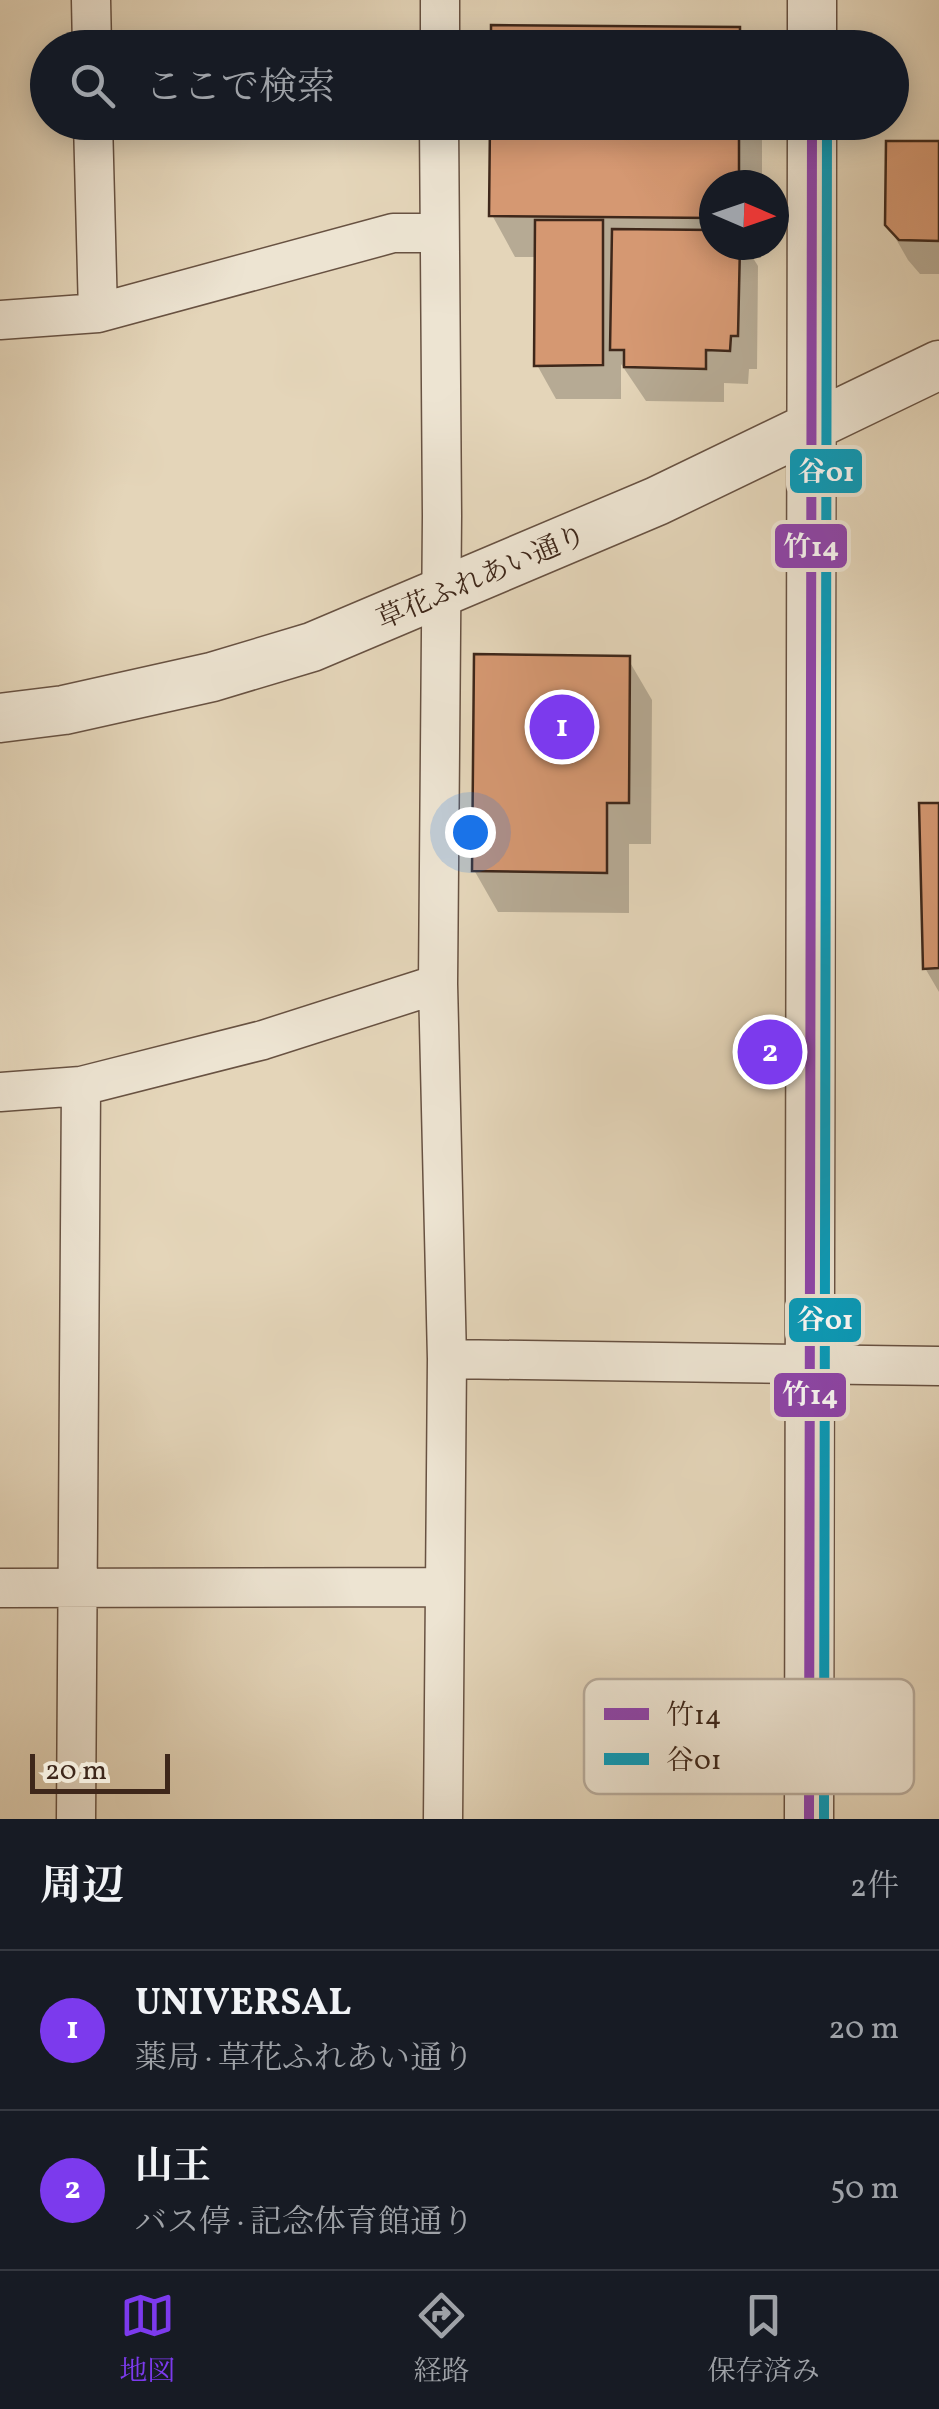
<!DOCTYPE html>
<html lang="ja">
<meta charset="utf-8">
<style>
:root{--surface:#171b24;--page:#242831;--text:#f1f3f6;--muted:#9ea1a6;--line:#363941;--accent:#7c3aed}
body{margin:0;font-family:Vollkorn,"Noto Serif JP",serif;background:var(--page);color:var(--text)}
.compass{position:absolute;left:699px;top:170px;width:90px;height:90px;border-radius:50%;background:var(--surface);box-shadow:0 5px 25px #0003;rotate:92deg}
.scale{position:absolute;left:30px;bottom:25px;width:140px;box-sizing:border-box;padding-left:10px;border:5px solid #3e271a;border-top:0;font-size:28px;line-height:35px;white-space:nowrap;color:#3e271a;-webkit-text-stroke:8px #ede4d2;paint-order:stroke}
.you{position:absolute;left:470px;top:832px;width:35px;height:35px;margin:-25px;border:8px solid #fff;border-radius:50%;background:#1a73e8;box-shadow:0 0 0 15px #1a73e833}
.badge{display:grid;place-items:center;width:65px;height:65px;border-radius:50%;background:var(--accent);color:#fff;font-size:32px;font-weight:700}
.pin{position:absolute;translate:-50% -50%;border:5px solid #fff;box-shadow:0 2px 10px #0006}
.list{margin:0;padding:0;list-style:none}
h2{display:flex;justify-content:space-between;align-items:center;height:130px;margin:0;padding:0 40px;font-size:42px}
h2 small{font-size:32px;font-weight:400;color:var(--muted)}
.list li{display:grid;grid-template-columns:65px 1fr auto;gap:30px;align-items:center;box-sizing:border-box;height:160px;padding:0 40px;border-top:2px solid var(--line)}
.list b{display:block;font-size:38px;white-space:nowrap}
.list p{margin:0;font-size:32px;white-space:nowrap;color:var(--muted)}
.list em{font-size:32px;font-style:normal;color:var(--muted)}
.icon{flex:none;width:55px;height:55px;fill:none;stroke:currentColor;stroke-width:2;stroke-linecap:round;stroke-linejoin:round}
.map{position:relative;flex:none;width:939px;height:1819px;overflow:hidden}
.search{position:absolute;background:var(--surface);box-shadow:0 5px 25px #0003;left:30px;right:30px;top:30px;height:110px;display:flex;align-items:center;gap:25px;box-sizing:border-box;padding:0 35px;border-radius:55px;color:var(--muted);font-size:38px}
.sheet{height:450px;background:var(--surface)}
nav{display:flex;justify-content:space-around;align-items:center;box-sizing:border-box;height:140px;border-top:2px solid var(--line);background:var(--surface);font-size:28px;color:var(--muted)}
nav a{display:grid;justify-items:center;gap:5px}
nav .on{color:var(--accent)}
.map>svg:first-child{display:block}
</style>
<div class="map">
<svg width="939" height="1819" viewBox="0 0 939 1819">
<rect width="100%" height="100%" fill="#e4d5b9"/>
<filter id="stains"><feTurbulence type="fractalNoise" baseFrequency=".002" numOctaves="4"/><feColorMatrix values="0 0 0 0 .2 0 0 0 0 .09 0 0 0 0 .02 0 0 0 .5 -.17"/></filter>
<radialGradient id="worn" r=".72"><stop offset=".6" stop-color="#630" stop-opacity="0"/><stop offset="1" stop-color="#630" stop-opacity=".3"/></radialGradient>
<path fill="#0003" d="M 738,30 L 749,48 L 493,48 Z
M 493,122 L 762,122 L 762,185 L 714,185 L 714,245 L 761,245 L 761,258 L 753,258 L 758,266 L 757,369 L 749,369 L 748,384 L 724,383 L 724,402 L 646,401 L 621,364 L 621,399 L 556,399 L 537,365 L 537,257 L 515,257 L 492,215 Z
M 939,143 L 939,274 L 920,274 L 908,260 L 888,225 Z
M 628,659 L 652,700 L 651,844 L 629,844 L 629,913 L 498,912 L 474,870 Z
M 939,806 L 939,992 L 925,968 Z"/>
<path fill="#d59872" stroke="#3e271a" stroke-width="2.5" d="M 491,25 L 740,27 L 740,48 L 491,48 Z
M 490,122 L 739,122 L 739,185 L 714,185 L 714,218 L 489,216 Z
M 886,141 L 939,141 L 939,241 L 899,240 L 885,225 Z
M 535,220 L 603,220 L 603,365 L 534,366 Z
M 612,229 L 714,230 L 714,245 L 740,245 L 738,336 L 731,336 L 730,351 L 706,350 L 706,369 L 624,367 L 624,350 L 610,350 Z
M 474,654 L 630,656 L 629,803 L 607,803 L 607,873 L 472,871 Z
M 919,803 L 939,803 L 939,968 L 923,969 Z"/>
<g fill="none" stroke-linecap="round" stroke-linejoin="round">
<g stroke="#685242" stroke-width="41">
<path id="minor" d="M 91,0 L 92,48
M 440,48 L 440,0
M 93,122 L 98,313
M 439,122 L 442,516 L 438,984 L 447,1359 L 443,1819
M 0,320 L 98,313 L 393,233 L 437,233
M 0,1092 L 81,1086 L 263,1040 L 438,984
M 447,1359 L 939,1366
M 0,1588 L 443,1587
M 76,1819 L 81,1086"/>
</g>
<g stroke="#685242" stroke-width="51">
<path id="tertiary" d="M 812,48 L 812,0
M 0,718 L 64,710 L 212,677 L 312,647 L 657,501 L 939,365
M 809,1819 L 812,122"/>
</g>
<use href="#minor" stroke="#ede4d2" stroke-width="38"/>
<use href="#tertiary" stroke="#ede4d2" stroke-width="48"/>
<g stroke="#ede4d2" stroke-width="18">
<path id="bus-1" d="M 809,1819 L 812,122"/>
</g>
<g stroke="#ede4d2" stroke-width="18">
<path id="bus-2" d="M 824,1819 L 827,122"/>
</g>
<use href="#bus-1" stroke="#8e44ad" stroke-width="10"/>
<use href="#bus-2" stroke="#069cbc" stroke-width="10"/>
</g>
<g text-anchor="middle" stroke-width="9" stroke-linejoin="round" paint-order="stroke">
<g font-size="28" fill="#3e271a" stroke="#ede4d2">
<text transform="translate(481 576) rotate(-23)" y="10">草花ふれあい通り</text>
</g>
</g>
<rect x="584" y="1679" width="330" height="115" rx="15" fill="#ede4d2" stroke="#b8ab9b" stroke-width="2.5"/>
<rect x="604" y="1708" width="45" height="12" fill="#8e44ad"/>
<rect x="604" y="1753" width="45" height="12" fill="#069cbc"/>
<g font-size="28" fill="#3e271a">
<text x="666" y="1724">竹14</text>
<text x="666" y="1769">谷01</text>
</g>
<g stroke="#ede4d2" stroke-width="4">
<rect x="788" y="447" width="76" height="48" rx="10" fill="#069cbc"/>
<rect x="773" y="522" width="76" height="48" rx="10" fill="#8e44ad"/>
<rect x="787" y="1296" width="76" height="48" rx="10" fill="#069cbc"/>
<rect x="772" y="1371" width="76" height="48" rx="10" fill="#8e44ad"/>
</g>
<g font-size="28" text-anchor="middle" font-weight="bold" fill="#fff">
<text x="826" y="481">谷01</text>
<text x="811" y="556">竹14</text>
<text x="825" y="1329">谷01</text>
<text x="810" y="1404">竹14</text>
</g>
<rect width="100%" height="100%" filter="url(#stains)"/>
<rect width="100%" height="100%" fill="url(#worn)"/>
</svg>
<svg class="compass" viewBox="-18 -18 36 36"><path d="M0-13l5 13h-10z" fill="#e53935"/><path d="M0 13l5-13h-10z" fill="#9ea1a6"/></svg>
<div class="scale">20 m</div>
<div class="you"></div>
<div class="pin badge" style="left:562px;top:727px">1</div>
<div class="pin badge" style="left:770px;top:1052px">2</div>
<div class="search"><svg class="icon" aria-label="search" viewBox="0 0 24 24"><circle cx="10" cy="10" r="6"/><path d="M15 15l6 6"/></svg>ここで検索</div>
</div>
<section class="sheet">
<h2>周辺<small>2件</small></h2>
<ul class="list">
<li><span class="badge">1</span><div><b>UNIVERSAL</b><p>薬局 · 草花ふれあい通り</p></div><em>20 m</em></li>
<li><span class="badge">2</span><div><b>山王</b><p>バス停 · 記念体育館通り</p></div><em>50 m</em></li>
</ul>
</section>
<nav>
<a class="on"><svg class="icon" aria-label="map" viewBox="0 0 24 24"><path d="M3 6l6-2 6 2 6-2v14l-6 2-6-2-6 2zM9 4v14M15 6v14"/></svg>地図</a>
<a><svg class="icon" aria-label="directions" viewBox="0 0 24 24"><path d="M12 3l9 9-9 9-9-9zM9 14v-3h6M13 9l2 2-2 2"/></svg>経路</a>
<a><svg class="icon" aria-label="saved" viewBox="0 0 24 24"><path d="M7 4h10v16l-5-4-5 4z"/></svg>保存済み</a>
</nav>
